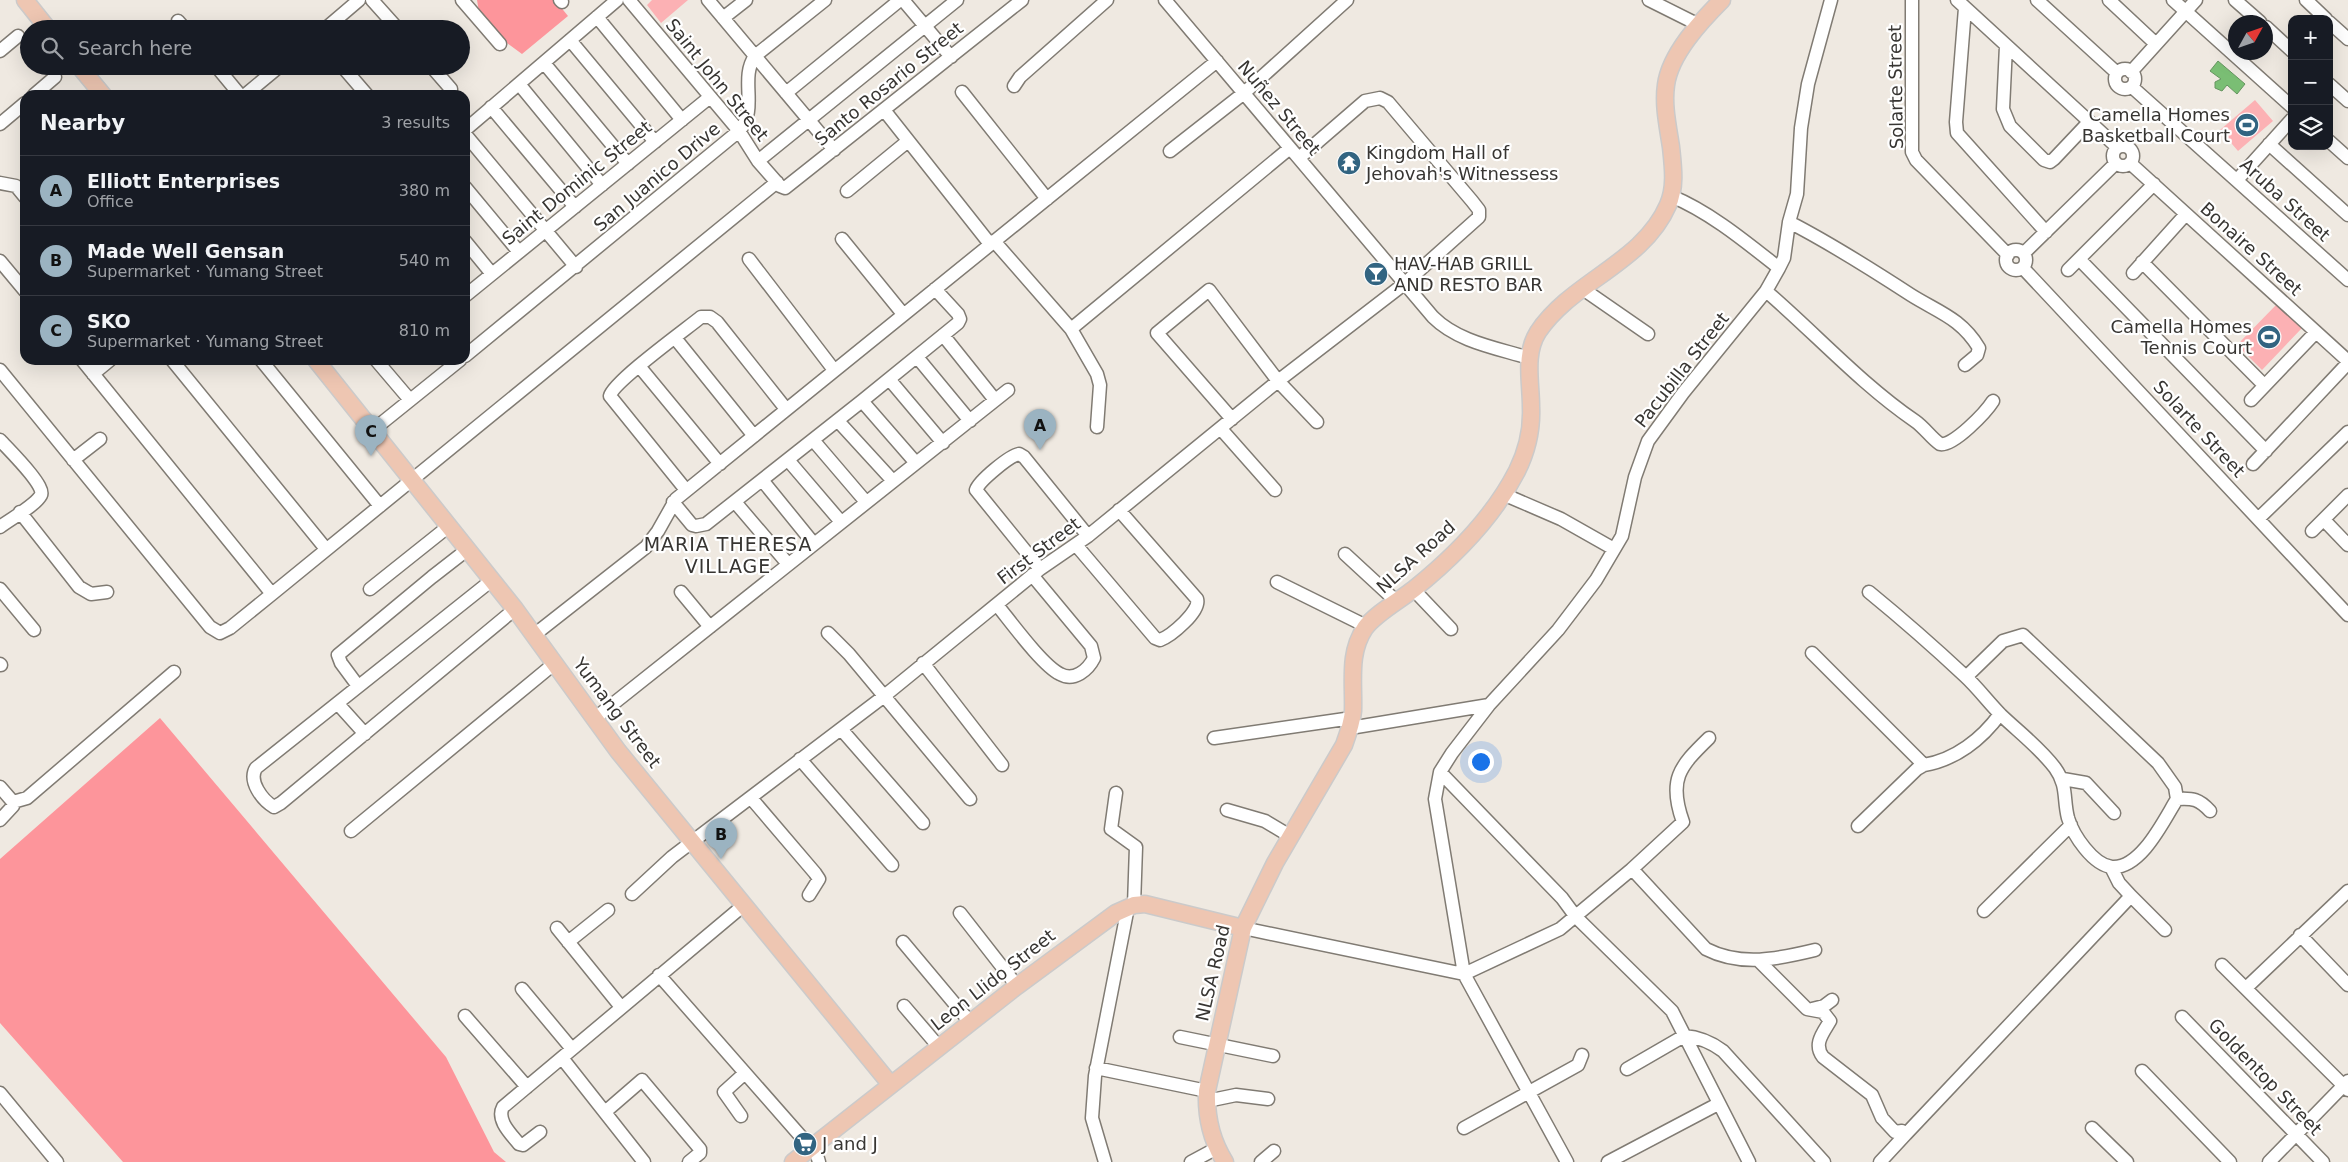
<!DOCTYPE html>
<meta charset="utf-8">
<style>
:root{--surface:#171b24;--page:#242831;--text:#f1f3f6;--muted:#9ea1a6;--line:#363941;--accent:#9bb3c1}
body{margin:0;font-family:"DejaVu Sans",sans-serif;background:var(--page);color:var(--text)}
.controls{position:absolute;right:15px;top:15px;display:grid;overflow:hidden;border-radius:10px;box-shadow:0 5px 20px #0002}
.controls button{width:45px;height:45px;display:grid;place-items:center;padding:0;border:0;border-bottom:1px solid var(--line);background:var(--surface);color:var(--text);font:25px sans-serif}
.compass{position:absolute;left:2228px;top:15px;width:45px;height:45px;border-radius:50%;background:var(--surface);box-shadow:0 5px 20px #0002;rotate:50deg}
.you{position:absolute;left:1480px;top:761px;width:18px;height:18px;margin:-12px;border:4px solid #fff;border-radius:50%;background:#1a73e8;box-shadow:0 0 0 8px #1a73e833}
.badge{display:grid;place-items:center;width:32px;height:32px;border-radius:50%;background:var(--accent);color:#111;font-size:16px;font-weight:700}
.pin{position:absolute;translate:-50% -41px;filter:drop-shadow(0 1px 2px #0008)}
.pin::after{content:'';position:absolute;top:26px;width:18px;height:15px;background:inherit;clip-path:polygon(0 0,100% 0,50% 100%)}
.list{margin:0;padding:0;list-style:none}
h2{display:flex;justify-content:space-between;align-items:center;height:65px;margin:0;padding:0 20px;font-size:21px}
h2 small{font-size:16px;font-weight:400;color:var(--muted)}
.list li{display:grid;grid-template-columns:32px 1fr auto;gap:15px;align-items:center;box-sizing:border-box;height:70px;padding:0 20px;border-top:1px solid var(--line)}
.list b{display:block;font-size:19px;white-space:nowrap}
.list p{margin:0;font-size:16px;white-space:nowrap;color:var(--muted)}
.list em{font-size:16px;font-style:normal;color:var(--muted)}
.icon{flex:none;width:28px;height:28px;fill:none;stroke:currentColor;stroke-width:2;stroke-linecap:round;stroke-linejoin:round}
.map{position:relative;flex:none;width:2348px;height:1162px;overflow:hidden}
.search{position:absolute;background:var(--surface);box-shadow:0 5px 20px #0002;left:20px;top:20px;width:450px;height:55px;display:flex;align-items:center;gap:12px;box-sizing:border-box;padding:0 18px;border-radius:28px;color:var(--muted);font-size:19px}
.panel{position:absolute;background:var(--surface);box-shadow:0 5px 20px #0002;left:20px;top:90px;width:450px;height:275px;border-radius:15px}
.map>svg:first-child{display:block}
</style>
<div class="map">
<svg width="2348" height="1162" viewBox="0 0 2348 1162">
<rect width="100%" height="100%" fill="#efe9e1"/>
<path fill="#fcb1b4" d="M 652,0 L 688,0 L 661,23 L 647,5 Z
M 2255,100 L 2273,121 L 2238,151 L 2220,130 Z
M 2277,304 L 2302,328 L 2262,370 L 2237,345 Z"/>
<path fill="#fd959b" d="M 477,0 L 555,0 L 568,16 L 522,54 L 481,24 Z
M 160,718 L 446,1057 L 494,1152 L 506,1162 L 123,1162 L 0,1023 L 0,859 Z"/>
<path fill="#7abe74" stroke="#669560" d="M 2218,61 L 2245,84 L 2237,94 L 2227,85 L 2222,91 L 2215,88 L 2215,82 L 2221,79 L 2210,71 Z"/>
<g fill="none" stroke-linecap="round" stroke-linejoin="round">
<g stroke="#807b73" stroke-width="15">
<path id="minor" d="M 372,0 L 398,29
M 462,0 L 500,44
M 560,0 L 562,2
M 629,0 L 739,131 L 758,161 L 780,186 L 785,188 L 1022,0
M 708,0 L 834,150
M 903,0 L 951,57
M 1165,0 L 1433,317 C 1458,342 1497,348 1529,358
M 1649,0 L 1699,25
M 1912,0 L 1912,152 L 1916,160 L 2008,255
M 1957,0 L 2117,147
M 2037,0 L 2117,73
M 2109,0 L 2156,44
M 2173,0 L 2292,107
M 2235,0 L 2260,22
M 2306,0 L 2326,19
M 1965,8 L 1956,122 L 1957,133 L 2046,232
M 597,17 L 682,120
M 723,18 L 746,0
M 178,21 L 185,29
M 2329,22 L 2348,39
M 2266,27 L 2292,51
M 325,29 L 359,0
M 570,40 L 655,142
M 2006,46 L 2003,109 L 2010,126 L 2044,160 L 2050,162 L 2054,159 L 2089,122
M 0,51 L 18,36
M 544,63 L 628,164
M 216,66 L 240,95
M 342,66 L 367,95
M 431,66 L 451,89
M2115 79a10 10 0 1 1 20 0a10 10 0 1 1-20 0Z
M 2131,72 L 2196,0
M 519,84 L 602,185
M 2329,84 L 2348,101
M 1014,86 L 1020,77 L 1107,0
M 2132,87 L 2348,280
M 962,92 L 1047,199
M 786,93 L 900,0
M 34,95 L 55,77
M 245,95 L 280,66
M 491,107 L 575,207
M 884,110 L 990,244
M 0,124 L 25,103
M 465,130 L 617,0
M 465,134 L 576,267
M 2329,141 L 2348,158
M 2269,144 L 2348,215
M2113 156a10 10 0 1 1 20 0a10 10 0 1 1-20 0Z
M 1170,151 L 1244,93 L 1347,0
M 758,161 L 957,0
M 2130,163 L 2348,361
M 2237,180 L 2292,119
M 0,183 L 16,186 L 25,197
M 465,187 L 519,252
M 847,191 L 908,141
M 1671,196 C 1710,212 1746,242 1779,268
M 1789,222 C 1832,244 1871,269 1911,295 C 1938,312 1961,318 1979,348 L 1977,355 L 1965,365
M 842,239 L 903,314
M 465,241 L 492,274
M 994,241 L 1071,329 L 1097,374 L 1100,385 L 1097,427
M2006 260a10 10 0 1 1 20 0a10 10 0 1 1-20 0Z
M 2024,253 L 2116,163
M 749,259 L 834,370
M 2079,259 L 2266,451
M 0,261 L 25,291
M 2142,262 L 2264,385
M 2023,268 L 2348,615
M 2068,270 L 2154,184
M 2133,273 L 2186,214
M 1583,289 L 1648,334
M 1766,291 C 1816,334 1861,384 1915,421 C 1925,428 1931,438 1940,444 C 1953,447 1986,412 1993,401
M 465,296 L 710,97
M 1071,329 L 1290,148
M 943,335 L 995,400
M 675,338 L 754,436
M 465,356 L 739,131 C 759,109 739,79 755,56 L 825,0
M 917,357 L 970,421
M 82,360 L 272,594
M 172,360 L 326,549
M 261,360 L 380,506
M 376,360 L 410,400
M 639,366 L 720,464
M 0,370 L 210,627 L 220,633 L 230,628 L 272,594 L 777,182
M 93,374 L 110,360
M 889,379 L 943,443
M 2251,400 L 2316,332
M 862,401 L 916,463
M 1232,419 L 1157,333 L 1209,290 L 1278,381 L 1317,422
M 838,421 L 893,481
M 1221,429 L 1275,490
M 373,430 L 460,360
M 0,440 C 8,449 46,486 41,495 C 35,506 10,519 0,527
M 813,440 L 866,502
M 73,460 L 100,439
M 788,460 L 841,522
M 2253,464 L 2348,363
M 762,480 L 814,544
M 686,490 L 610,396 C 613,382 685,330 701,317 L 710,317 L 717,322 L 786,409
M 1503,494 L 1561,519 L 1614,549
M 673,502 L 692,525 L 696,526 L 706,524 L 862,401 L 958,323 L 960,319 L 958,314 L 935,289
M 735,502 L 788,564
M 20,512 L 79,587 L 91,594 L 107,592
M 2259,518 L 2348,432
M 2324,520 L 2348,545
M 2312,531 L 2348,495
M 1076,545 L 1155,638 L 1160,640 C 1171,636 1201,611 1197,599 L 1119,510
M 1345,554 L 1397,602
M 1040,569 L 976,490 C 979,481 1009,456 1019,454 L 1024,457 L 1088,536
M 492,580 L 256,768 C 248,781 262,800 274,807 L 281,803 L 515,609
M 1277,582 L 1366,626
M 0,589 L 34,630
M 370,589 L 449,526
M 1413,589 L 1451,629
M 681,592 L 710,627
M 1869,592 C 1902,619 1934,647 1965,676 C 1978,688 1989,703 2001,715 C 2020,733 2040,748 2055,768 C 2068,786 2063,799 2068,818 C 2073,835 2093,865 2112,867 C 2141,869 2164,820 2177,799 L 2175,787 L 2158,763 L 2023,635 L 2003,641 L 1966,677
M 997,605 C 1011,622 1042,665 1060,674 C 1074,682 1088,670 1094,658 L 1091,646 L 1032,575
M 828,633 L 849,654 L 970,799
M 534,635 L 646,547 L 658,531 L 676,499 L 1217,61
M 1812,653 L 1924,765 C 1955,760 1982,739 2000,714
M 923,663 L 1002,765
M 0,664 L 1,665
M 358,686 L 341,663 L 338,655 L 432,577 L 468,549
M 338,704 L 365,734
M 594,719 L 1008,390
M 1350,728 L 1489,705
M 841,729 L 923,823
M 1214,738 L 1352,718
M 1709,738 C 1679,767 1668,780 1683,822 L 1632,869 L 1560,929 L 1464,974 L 1435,799 L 1440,772 L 1452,753 L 1489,705 L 1558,630 L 1596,580 L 1622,536 L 1635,477 L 1648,441 L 1683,393 L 1766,291 L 1779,268 L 1784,258 L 1789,222 L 1797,194 L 1801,128 L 1808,84 L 1831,0
M 800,759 L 892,865
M 1440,772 L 1562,898 L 1576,917 L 1672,1011 L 1749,1162
M 2063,779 L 2086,783 L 2114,813
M 0,787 L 13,802 L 13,806 L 0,820
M 1116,793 L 1111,829 L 1136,847 L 1134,905
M 751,798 L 815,873 L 819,879 L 809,895
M 2177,799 C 2193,798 2199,799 2210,811
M 13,802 L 27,798 L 174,672
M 1227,810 L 1265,821 L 1290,836
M 1858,826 L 1917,769 L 1924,765
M 351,831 L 555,663
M 2111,867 L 2119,883 L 2131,896
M 1632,869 L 1706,949 C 1741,967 1778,959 1815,950
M 632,894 L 672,857 L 883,697 L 1040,569 L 1088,536 L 1278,381 L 1404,284 L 1479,217 L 1479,210 L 1472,201 L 1388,102 L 1380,98 L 1365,101 L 1299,158
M 1984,911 L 2071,825
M 960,913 L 1017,986
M 557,928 L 621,1007
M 1243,928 L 1464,974 L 1567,1162
M 2300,935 L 2348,985
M 568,942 L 608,910
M 903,942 L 970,1022
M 1759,961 L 1807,1009 L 1823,1012 L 1830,1021 C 1823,1033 1813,1044 1823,1057 L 1872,1095 L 1882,1118 L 1895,1132 L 1902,1131 L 1906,1134 L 1880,1162
M 2222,965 L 2348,1090
M 659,975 L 811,1148
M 2246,988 L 2348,891
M 522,989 L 572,1049
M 904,1006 L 939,1047
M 1812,1009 L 1824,1006 L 1832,1000
M 465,1016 L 527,1087
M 2182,1017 L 2323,1162
M 1180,1037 L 1273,1056
M 562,1058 L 644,1162
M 1096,1068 L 1207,1091
M 1627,1069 L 1684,1036 C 1699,1037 1711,1042 1723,1051 L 1824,1162
M 2142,1071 L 2230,1162
M 0,1093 L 57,1162
M 1207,1101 L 1236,1095 L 1268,1099
M 605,1112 L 642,1080 L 700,1149 L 700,1153 L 689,1162
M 741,1116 L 724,1092 L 745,1073
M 1464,1128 L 1578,1065 L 1582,1055
M 2092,1128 L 2127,1162
M 540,1132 L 523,1145 L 519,1144 C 511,1134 496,1120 503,1107 L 744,905
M 1906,1134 L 2131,896 L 2165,930
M 814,1145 L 819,1162
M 1105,1162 L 1092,1118 L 1095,1076 L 1128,907
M 1191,1162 L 1217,1148
M 1261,1162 L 1274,1151
M 1608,1162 L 1718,1104
M 2269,1162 L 2348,1081"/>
</g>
<g stroke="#cbcaca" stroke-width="19">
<path id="major" d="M 25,0 L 48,29
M 79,66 L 103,95
M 316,360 L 515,609 L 618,751 L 891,1085
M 793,1162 L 1017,986 L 1116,913 L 1134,905 L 1145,904 L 1243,928
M 1225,1162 C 1211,1140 1206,1117 1207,1091 L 1243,928 L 1275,863 L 1344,745 C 1348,734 1352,723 1353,711 C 1354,682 1348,653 1365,628 C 1375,614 1400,600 1414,589 C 1455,556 1493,518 1517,471 C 1527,451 1532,429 1531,407 C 1531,382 1524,354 1538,332 C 1572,281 1643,263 1668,205 C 1676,187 1673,166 1671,147 C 1668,127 1663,105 1666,85 C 1670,54 1701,21 1722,0"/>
</g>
<use href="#minor" stroke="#fff" stroke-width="12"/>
<use href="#major" stroke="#eec6b2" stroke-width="16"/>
</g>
<defs>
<g id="stadium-disc" transform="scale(1.25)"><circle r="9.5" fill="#326481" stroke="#fff"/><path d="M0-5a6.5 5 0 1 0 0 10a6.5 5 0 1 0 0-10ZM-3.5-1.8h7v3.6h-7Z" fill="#fff"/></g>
<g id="temple-disc" transform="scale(1.25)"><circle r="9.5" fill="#326481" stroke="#fff"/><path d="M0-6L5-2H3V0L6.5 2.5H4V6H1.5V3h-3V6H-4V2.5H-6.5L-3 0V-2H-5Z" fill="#fff"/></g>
<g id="bar-disc" transform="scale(1.25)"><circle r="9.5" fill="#326481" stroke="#fff"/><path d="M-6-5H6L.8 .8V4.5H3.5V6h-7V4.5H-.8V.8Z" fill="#fff"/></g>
<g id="supermarket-disc" transform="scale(1.25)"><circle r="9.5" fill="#326481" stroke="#fff"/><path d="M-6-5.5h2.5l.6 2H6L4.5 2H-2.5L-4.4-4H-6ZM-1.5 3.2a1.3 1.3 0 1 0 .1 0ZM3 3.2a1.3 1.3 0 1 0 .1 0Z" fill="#fff"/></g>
</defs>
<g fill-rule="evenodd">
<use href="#stadium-disc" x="2247" y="125"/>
<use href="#temple-disc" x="1349" y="163"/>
<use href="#bar-disc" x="1376" y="274"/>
<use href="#stadium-disc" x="2269" y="337"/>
<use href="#supermarket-disc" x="805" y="1144"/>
</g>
<g text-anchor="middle" stroke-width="4.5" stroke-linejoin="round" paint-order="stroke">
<g font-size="18" fill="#373532" stroke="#fff">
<text transform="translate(717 80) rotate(51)" y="6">Saint John Street</text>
<text transform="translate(889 84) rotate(-39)" y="6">Santo Rosario Street</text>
<text transform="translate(1896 87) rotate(-91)" y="6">Solarte Street</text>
<text transform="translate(1279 108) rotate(50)" y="6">Nuñez Street</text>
<text transform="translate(657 177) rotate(-40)" y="6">San Juanico Drive</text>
<text transform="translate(577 183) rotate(-39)" y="6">Saint Dominic Street</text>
<text transform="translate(2285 200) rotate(42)" y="6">Aruba Street</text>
<text transform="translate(2251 249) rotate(42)" y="6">Bonaire Street</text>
<text transform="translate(1682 370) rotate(-52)" y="6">Pacubilla Street</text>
<text transform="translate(2199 429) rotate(47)" y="6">Solarte Street</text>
<text transform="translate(1039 551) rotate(-37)" y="6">First Street</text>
<text transform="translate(1416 557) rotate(-42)" y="6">NLSA Road</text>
<text transform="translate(617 713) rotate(53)" y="6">Yumang Street</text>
<text transform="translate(1213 973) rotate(-77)" y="6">NLSA Road</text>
<text transform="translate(993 980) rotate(-38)" y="6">Leon Llido Street</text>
<text transform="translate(2265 1077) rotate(46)" y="6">Goldentop Street</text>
</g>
<g font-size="18" fill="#373532" stroke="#fff" text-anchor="start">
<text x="2230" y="121" text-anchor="end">Camella Homes<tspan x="2230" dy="21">Basketball Court</tspan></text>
<text x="1366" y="159">Kingdom Hall of<tspan x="1366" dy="21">Jehovah's Witnessess</tspan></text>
<text x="1394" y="270">HAV-HAB GRILL<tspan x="1394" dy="21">AND RESTO BAR</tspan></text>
<text x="2252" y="333" text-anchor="end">Camella Homes<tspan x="2252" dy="21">Tennis Court</tspan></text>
<text x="822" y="1150">J and J</text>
</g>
<g font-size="19" letter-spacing="1" fill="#373532" stroke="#fff">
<text x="728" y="551">MARIA THERESA<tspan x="728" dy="22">VILLAGE</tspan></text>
</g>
</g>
</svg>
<div class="controls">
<button>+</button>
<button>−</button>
<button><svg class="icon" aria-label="layers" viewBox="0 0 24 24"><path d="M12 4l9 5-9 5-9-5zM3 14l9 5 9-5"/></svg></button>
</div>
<svg class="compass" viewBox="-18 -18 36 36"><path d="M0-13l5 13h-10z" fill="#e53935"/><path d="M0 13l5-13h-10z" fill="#9ea1a6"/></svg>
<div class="you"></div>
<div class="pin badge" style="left:1040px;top:450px">A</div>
<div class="pin badge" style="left:721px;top:859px">B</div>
<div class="pin badge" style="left:371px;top:456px">C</div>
<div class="search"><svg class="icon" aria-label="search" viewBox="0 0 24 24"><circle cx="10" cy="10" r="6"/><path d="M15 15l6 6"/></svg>Search here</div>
<section class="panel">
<h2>Nearby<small>3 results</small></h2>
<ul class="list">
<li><span class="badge">A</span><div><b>Elliott Enterprises</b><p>Office</p></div><em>380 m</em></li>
<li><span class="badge">B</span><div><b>Made Well Gensan</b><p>Supermarket · Yumang Street</p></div><em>540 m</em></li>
<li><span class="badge">C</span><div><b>SKO</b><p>Supermarket · Yumang Street</p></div><em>810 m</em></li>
</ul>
</section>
</div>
